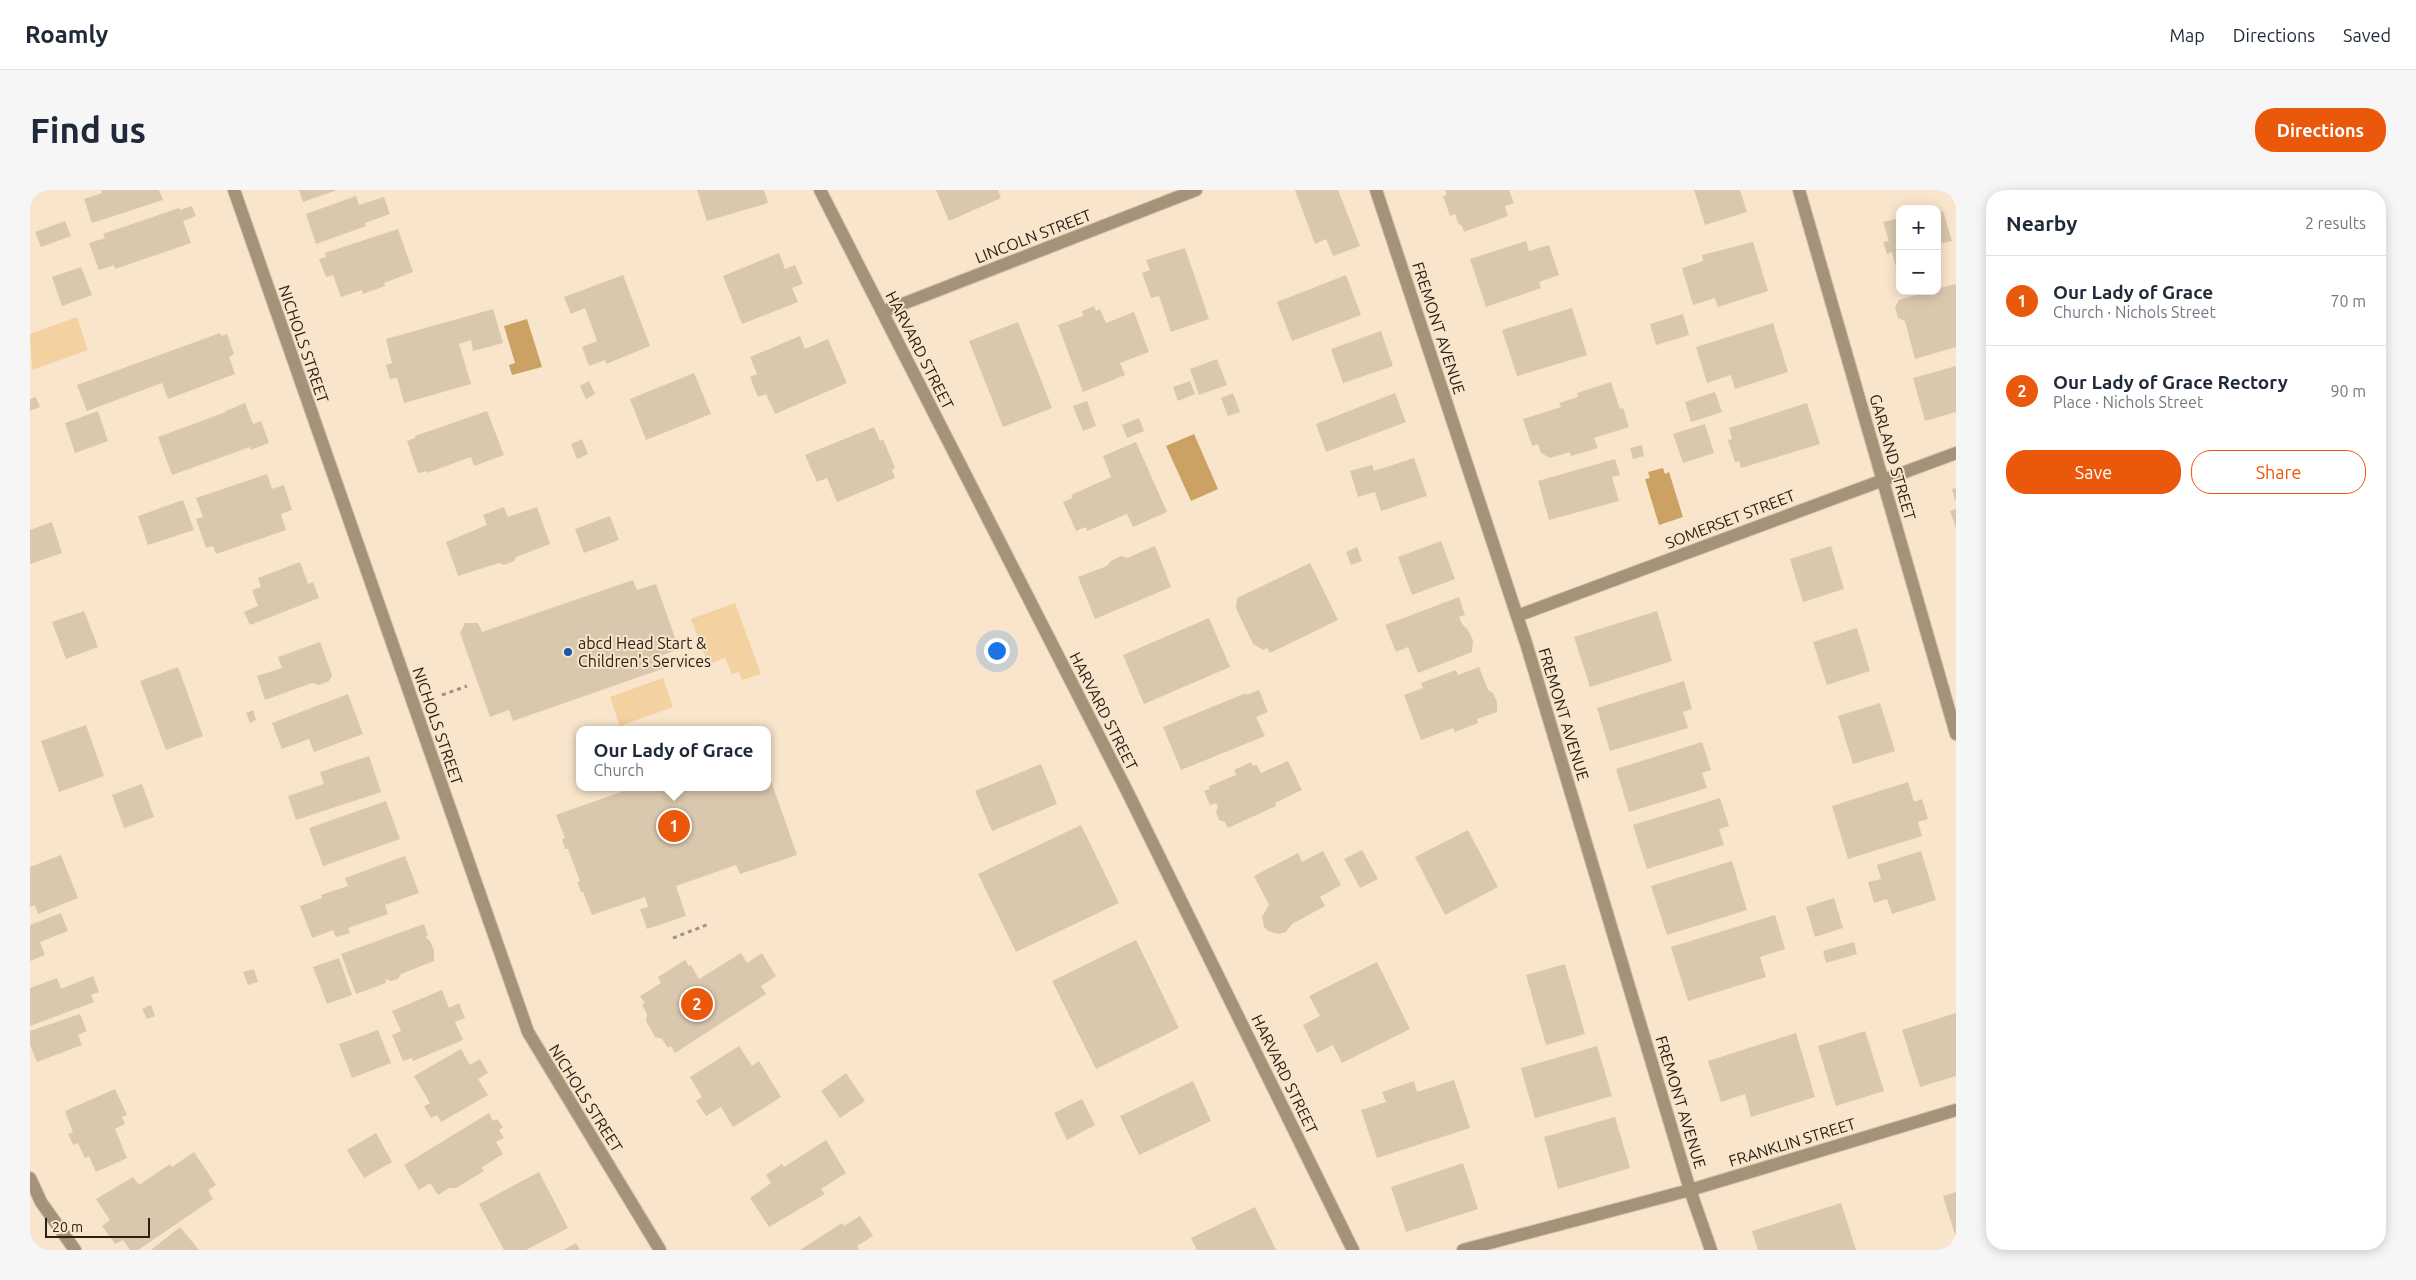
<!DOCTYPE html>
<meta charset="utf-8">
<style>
:root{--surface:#fff;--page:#f6f6f7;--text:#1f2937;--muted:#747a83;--line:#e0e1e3;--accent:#ea580c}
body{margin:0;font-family:Ubuntu,sans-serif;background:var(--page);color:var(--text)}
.controls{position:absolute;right:15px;top:15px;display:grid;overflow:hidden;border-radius:10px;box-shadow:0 2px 12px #0003}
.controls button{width:45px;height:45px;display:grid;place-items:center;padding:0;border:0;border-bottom:1px solid var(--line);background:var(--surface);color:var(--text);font:25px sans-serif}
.scale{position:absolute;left:15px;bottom:12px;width:105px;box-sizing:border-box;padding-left:5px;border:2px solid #292219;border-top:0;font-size:14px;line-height:18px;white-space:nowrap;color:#292219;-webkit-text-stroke:4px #f8e5cb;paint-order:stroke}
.you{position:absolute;left:966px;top:460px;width:18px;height:18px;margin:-12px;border:4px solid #fff;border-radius:50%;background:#1a73e8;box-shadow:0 0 0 8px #1a73e833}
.badge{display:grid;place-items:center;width:32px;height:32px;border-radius:50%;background:var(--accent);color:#fff;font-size:16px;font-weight:700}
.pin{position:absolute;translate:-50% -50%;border:2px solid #fff;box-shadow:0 1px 5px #0006}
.popup{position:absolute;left:546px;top:536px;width:195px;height:65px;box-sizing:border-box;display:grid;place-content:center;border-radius:10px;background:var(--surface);filter:drop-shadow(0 1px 4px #0005);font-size:16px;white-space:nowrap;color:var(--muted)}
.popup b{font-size:19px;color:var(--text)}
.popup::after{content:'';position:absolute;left:50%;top:100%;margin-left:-10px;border:10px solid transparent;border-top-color:var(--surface)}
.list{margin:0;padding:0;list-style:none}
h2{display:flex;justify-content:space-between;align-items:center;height:65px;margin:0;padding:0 20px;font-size:21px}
h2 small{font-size:16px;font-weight:400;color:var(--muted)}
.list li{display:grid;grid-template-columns:32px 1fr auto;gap:15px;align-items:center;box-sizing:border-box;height:90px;padding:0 20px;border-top:1px solid var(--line)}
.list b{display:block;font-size:19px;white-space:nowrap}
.list p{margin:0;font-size:16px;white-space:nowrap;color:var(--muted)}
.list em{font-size:16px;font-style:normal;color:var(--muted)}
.actions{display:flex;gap:10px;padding:15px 20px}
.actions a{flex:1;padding:11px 0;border:1px solid var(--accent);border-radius:20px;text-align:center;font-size:18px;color:var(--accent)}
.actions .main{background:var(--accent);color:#fff}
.map{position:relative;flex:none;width:1926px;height:1060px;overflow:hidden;border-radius:20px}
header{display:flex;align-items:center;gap:30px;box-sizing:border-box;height:70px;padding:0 25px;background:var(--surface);border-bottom:1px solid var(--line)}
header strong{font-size:24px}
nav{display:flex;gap:28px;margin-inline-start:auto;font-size:18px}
.intro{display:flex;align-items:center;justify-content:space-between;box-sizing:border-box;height:120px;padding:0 30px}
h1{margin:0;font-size:35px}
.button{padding:12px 22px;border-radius:20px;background:var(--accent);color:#fff;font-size:18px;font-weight:700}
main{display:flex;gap:30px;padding:0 30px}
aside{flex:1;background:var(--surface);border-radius:20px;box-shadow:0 2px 12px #0003}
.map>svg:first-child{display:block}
</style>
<header>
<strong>Roamly</strong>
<nav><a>Map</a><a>Directions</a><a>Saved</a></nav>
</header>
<div class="intro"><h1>Find us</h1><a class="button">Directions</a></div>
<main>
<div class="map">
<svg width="1926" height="1060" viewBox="0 0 1926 1060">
<rect width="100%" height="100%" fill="#f8e5cb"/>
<path fill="#f4d1a0" d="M 47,127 L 58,160 L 2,180 L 0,144 Z
M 705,413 L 731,484 L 712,490 L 709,482 L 702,484 L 695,468 L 678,475 L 661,429 Z
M 633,488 L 643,517 L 590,536 L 580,507 Z"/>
<path fill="#cca264" d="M 497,129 L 512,177 L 482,185 L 479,175 L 485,173 L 474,136 Z
M 1164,244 L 1188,299 L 1161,311 L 1136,256 Z
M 1633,278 L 1635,284 L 1639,282 L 1653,327 L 1629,335 L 1615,289 L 1620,288 L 1618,282 Z"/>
<path fill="#dac8ae" d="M 71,0 L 129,0 L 133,10 L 62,33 L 54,9 L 72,3 Z
M 269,0 L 307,0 L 273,12 Z
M 667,0 L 734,0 L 738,13 L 677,31 Z
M 906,0 L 968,0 L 971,8 L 919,31 Z
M 1265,0 L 1308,0 L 1330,56 L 1303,66 L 1296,49 L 1285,54 Z
M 1415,0 L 1479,0 L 1484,13 L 1475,16 L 1478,26 L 1434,42 L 1432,36 L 1428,33 L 1425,24 L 1420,26 L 1413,6 L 1417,5 Z
M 1664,0 L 1710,0 L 1717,22 L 1675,35 Z
M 326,6 L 329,15 L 354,7 L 360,24 L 335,33 L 336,36 L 286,54 L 276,24 Z
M 162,16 L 166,26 L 153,31 L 161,53 L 85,79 L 84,75 L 69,80 L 59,53 L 75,48 L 73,44 L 149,18 L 150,20 Z
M 1913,21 L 1922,51 L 1908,54 L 1911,67 L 1907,69 L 1907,22 Z
M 1870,28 L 1870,79 L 1867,80 L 1862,62 L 1857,64 L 1853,52 L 1859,51 L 1853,32 Z
M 35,31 L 41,46 L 11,57 L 5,42 Z
M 368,39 L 383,82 L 354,93 L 355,96 L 333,104 L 332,100 L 311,107 L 303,85 L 296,87 L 289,69 L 296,67 L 295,63 Z
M 1496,51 L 1499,61 L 1519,55 L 1529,85 L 1509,92 L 1511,98 L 1456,117 L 1440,69 Z
M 1723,52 L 1738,101 L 1688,117 L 1685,108 L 1663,115 L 1652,78 L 1673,71 L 1672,65 Z
M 1155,58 L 1179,129 L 1141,142 L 1129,106 L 1121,108 L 1112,83 L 1120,80 L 1116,70 Z
M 749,63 L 755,79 L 765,75 L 773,94 L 762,98 L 768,112 L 712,134 L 693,86 Z
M 51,77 L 62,105 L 32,116 L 22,87 Z
M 593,85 L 620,156 L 576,174 L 575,170 L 559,176 L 552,157 L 567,151 L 555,118 L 541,124 L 534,107 Z
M 1316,85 L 1331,125 L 1262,151 L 1247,112 Z
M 1926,94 L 1926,157 L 1885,169 L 1875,131 L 1868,128 L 1865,117 L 1869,110 L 1899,101 L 1907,101 L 1907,99 Z
M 1064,116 L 1066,121 L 1070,119 L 1076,133 L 1104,122 L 1119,162 L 1090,173 L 1095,185 L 1053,202 L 1028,135 L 1053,126 L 1052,121 Z
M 1542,118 L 1557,165 L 1487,186 L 1472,140 Z
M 463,119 L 473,153 L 443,161 L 441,150 L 429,154 L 441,194 L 374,213 L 367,188 L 360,189 L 356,175 L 362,173 L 356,149 Z
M 1653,124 L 1659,145 L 1626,155 L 1620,134 Z
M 988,132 L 1022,218 L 973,237 L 939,151 Z
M 1743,133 L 1758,182 L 1705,199 L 1701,185 L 1677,193 L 1666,157 Z
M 1351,141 L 1363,176 L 1313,193 L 1301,159 Z
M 190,143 L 191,146 L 197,144 L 204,164 L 199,167 L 205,184 L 138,209 L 132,193 L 57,221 L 47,195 Z
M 770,146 L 775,159 L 798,149 L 817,193 L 745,224 L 736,204 L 728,207 L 720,187 L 727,184 L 720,167 Z
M 1187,169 L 1197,195 L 1169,205 L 1160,179 Z
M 1926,176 L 1926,222 L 1895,231 L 1883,188 Z
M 664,183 L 681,224 L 616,250 L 600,209 Z
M 559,191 L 565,204 L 556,209 L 550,196 Z
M 1160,191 L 1165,204 L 1148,211 L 1143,197 Z
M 1581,192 L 1590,219 L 1593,218 L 1599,237 L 1564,248 L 1568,258 L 1541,266 L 1540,262 L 1520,268 L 1511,263 L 1508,254 L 1502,256 L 1493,229 L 1531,217 L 1529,213 L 1548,207 L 1547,203 Z
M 1685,202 L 1692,222 L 1661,232 L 1655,212 Z
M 1203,203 L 1210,222 L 1198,226 L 1191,208 Z
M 1365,203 L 1376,232 L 1296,262 L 1286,234 Z
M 6,207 L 10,217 L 0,221 L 0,209 Z
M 1057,211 L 1066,236 L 1053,241 L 1043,216 Z
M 215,213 L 223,234 L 231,231 L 239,253 L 221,260 L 220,257 L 142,285 L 128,247 L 196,222 L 196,221 Z
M 1777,213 L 1790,254 L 1711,278 L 1709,271 L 1705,272 L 1698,250 L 1702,249 L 1699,238 Z
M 68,221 L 78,251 L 45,263 L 35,233 Z
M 457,221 L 474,265 L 444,276 L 441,267 L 397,283 L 397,281 L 388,283 L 377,251 L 385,248 L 385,246 Z
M 1109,228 L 1114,241 L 1097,248 L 1092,235 Z
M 1675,234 L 1684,263 L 1653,273 L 1643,244 Z
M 844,237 L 850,251 L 853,249 L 865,278 L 862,280 L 865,288 L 807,312 L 797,288 L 787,292 L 775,265 Z
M 552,249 L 558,264 L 547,269 L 541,254 Z
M 1106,252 L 1137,322 L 1103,337 L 1097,324 L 1057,341 L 1056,337 L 1046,341 L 1033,312 L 1043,308 L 1041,305 L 1081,287 L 1073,266 Z
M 1612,255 L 1614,266 L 1603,269 L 1600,258 Z
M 1384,268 L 1397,306 L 1351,321 L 1345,302 L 1328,307 L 1320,281 L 1342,275 L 1344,281 Z
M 1585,269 L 1590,285 L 1582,287 L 1589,311 L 1519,330 L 1508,291 Z
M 237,284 L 242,299 L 254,295 L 262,320 L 251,324 L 256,340 L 186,364 L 183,356 L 176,358 L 166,329 L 173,327 L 166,308 Z
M 1926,298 L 1926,310 L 1925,310 L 1922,299 Z
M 153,310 L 164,340 L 118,355 L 108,326 Z
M 474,317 L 478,327 L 507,317 L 520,354 L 486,367 L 484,371 L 474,375 L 469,373 L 428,386 L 416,352 L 457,335 L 453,325 Z
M 1926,319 L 1926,338 L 1920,321 Z
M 580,326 L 589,350 L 554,363 L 545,339 Z
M 22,332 L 32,363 L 0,374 L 0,340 Z
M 1411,351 L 1425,389 L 1382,405 L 1368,367 Z
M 1125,356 L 1141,397 L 1065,429 L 1048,387 L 1077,376 L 1081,371 L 1091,366 L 1097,368 Z
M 1801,356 L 1814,399 L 1773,412 L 1760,369 Z
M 1327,357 L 1332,371 L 1321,375 L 1316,362 Z
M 270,372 L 278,394 L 283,392 L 289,408 L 220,435 L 214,422 L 228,416 L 222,400 L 231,397 L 228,388 Z
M 1280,373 L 1308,430 L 1240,463 L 1237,458 L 1233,460 L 1223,454 L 1206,418 L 1207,408 Z
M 603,390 L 607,400 L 626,394 L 649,459 L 631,466 L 635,478 L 483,531 L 479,520 L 460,527 L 430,443 L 435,433 L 448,433 L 452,442 Z
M 1429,407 L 1435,425 L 1429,427 L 1432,434 L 1438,440 L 1443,450 L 1442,462 L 1388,483 L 1378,457 L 1366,462 L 1355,435 Z
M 54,421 L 68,457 L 36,469 L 22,432 Z
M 1627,421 L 1642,471 L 1560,497 L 1544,447 Z
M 1179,428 L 1200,477 L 1114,514 L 1093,465 Z
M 1827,438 L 1840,481 L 1797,495 L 1783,452 Z
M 290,452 L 302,485 L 299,491 L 289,495 L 282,493 L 235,510 L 227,486 L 252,478 L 248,467 Z
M 148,477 L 173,546 L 136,560 L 110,491 Z
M 1449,477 L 1458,500 L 1463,503 L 1467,512 L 1467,522 L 1447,529 L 1448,533 L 1425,542 L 1423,538 L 1391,550 L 1374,505 L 1393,498 L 1391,493 L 1426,480 L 1428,485 Z
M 1654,491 L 1662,519 L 1653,522 L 1658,538 L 1580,561 L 1567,518 Z
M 1229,500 L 1238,522 L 1226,527 L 1235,546 L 1151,580 L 1133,537 L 1216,503 L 1217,505 Z
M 318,504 L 333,544 L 284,562 L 279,549 L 252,559 L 242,533 Z
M 1850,513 L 1865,561 L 1823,574 L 1808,526 Z
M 223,520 L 226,530 L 220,533 L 216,523 Z
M 56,535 L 74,586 L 29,602 L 11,551 Z
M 1672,552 L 1681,580 L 1672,583 L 1677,598 L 1599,622 L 1586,579 Z
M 339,566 L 351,602 L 266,630 L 258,606 L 294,594 L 290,582 Z
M 1258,571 L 1272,600 L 1245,613 L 1246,616 L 1198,638 L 1195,632 L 1189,630 L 1186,622 L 1188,616 L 1186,613 L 1180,615 L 1174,601 L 1180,599 L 1179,596 L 1206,585 L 1204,580 L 1221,572 L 1223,576 L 1227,575 L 1231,583 Z
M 1011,574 L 1027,614 L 962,641 L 945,601 Z
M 738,582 L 767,665 L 710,684 L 706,675 L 646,696 L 656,726 L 617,739 L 610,719 L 618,717 L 615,707 L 562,725 L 553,702 L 551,702 L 547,692 L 550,691 L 538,659 L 535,659 L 532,649 L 535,648 L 526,625 L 605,597 L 738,597 Z
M 1878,592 L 1884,612 L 1892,609 L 1898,629 L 1888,632 L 1892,646 L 1818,669 L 1802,616 Z
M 112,594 L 124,627 L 94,638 L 82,605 Z
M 1690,608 L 1699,636 L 1689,639 L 1694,655 L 1617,679 L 1603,635 Z
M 356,611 L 370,649 L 293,676 L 279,638 Z
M 1051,635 L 1089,713 L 986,762 L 948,684 Z
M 1438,640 L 1468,697 L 1415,725 L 1385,667 Z
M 1332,660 L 1348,689 L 1330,698 L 1314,669 Z
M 1293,661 L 1311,695 L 1290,707 L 1295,716 L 1262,734 L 1256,742 L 1248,744 L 1238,741 L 1234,737 L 1232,727 L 1239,715 L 1224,686 L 1268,663 L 1272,672 Z
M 1891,661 L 1906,710 L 1862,724 L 1857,709 L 1844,713 L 1838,692 L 1851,689 L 1847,675 Z
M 31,665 L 48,708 L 8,724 L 5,715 L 0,717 L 0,677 Z
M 375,666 L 389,703 L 355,715 L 358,724 L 318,738 L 320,743 L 306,747 L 303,740 L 282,748 L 270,716 L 292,708 L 291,705 L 318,696 L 315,688 Z
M 1702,671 L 1717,720 L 1637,745 L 1621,696 Z
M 1804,708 L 1813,738 L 1785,747 L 1776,717 Z
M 31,723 L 38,741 L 10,752 L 15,765 L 0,771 L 0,735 Z
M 1745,725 L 1755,759 L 1730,767 L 1736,787 L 1658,811 L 1641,757 Z
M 394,734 L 398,746 L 395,747 L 400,751 L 404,760 L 404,771 L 371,784 L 368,789 L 361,791 L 355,789 L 356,793 L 326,804 L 311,764 Z
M 1106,750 L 1149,838 L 1066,879 L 1022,791 Z
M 1824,752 L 1827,764 L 1796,773 L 1793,761 Z
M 711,763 L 717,773 L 732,763 L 746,786 L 731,796 L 736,804 L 645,863 L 641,856 L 638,858 L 632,849 L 625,847 L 616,831 L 617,824 L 612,815 L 615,813 L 610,806 L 631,793 L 628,787 L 655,770 L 659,776 L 661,775 L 669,789 Z
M 309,768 L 322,805 L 297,814 L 283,777 Z
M 1347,772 L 1380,839 L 1312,873 L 1303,855 L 1287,863 L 1273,835 L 1290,826 L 1279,806 Z
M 1535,774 L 1555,844 L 1516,855 L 1496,785 Z
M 224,779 L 228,792 L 218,795 L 213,782 Z
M 63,786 L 69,802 L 61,805 L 64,812 L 0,836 L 0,798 L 27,788 L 31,799 Z
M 412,800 L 419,818 L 429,813 L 435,828 L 425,832 L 433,850 L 383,871 L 382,868 L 373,871 L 362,845 L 371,841 L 362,821 Z
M 121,815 L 125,826 L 117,829 L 112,819 Z
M 1926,823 L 1926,886 L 1890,897 L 1872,840 Z
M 50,824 L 57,841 L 48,845 L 52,855 L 7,872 L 0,855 L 0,841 Z
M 348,840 L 361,873 L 322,888 L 309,854 Z
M 1835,841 L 1854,901 L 1806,916 L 1788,856 Z
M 1766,843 L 1785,907 L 1721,927 L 1715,904 L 1691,912 L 1678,871 Z
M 709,856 L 722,876 L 729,871 L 751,907 L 703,937 L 691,917 L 676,926 L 666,911 L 672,907 L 660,887 Z
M 1567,856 L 1582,906 L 1505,928 L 1491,878 Z
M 431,859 L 440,875 L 450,869 L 458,883 L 448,889 L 458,905 L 411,932 L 407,925 L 401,928 L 394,916 L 400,913 L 384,886 Z
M 816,883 L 835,911 L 810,928 L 791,901 Z
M 1424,890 L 1440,938 L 1347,968 L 1331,920 L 1356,912 L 1352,902 L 1384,891 L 1387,902 Z
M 1163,891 L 1181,931 L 1109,965 L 1090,926 Z
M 85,899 L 97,925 L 92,927 L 95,934 L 85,939 L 97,968 L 66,982 L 59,966 L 55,968 L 48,953 L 43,955 L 38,944 L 43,942 L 35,921 Z
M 1052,909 L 1065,935 L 1037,950 L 1024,923 Z
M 459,923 L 463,931 L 467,929 L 473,937 L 469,940 L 474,948 L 466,952 L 473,964 L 451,978 L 454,981 L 426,998 L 419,998 L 408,1005 L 400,993 L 389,1000 L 374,975 Z
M 1585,927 L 1600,978 L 1528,999 L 1514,947 Z
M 346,943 L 362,972 L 334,988 L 317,960 Z
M 796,950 L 816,983 L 791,999 L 795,1004 L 739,1037 L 720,1008 L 741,993 L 736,985 L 752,974 L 754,977 Z
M 164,962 L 186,995 L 178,1000 L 183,1009 L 108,1060 L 100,1060 L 93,1050 L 85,1054 L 72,1036 L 80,1030 L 66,1009 L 103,987 L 109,995 L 140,974 L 142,977 Z
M 1433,973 L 1448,1019 L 1376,1042 L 1361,997 Z
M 509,982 L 538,1038 L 496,1060 L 474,1060 L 449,1014 Z
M 1926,1002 L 1926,1048 L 1913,1006 Z
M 1811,1013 L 1826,1060 L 1728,1060 L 1722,1041 Z
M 1225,1017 L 1246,1060 L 1167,1060 L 1161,1048 Z
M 830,1026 L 843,1046 L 827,1056 L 829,1060 L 770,1060 L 812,1033 L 814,1036 Z
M 150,1037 L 169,1060 L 121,1060 Z
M 546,1053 L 550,1060 L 533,1060 Z"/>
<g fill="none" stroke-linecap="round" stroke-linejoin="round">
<g stroke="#d3c2ab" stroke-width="14">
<path id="minor" d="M 790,0 L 1097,601 L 1323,1060
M 1346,0 L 1496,453 L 1660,1000 L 1681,1060
M 1769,0 L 1926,544
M 852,122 L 1166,0
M 1487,426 L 1926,263
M 0,988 L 11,1012 L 45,1060
M 1433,1060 L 1660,1000 L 1926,920"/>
</g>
<g stroke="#d3c2ab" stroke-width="14">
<path id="tertiary" d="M 204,0 L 498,842 L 630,1060"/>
</g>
<path stroke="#a0927f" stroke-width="3" stroke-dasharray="4 4" stroke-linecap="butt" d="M 412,505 L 437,496
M 643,748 L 679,734"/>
<use href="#minor" stroke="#a59379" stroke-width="12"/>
<use href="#tertiary" stroke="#a59379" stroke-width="12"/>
</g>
<circle fill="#1658a8" stroke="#f8e5cb" stroke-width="2" cx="538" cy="462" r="5"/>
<g text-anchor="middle" stroke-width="4" stroke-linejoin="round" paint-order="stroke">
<g font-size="16" fill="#292219" stroke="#f8e5cb">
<text transform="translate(1003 46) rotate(-21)" y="6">LINCOLN STREET</text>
<text transform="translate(1409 138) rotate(72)" y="6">FREMONT AVENUE</text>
<text transform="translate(274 154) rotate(71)" y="6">NICHOLS STREET</text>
<text transform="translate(890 160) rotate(63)" y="6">HARVARD STREET</text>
<text transform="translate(1863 267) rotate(74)" y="6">GARLAND STREET</text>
<text transform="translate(1700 329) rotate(-21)" y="6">SOMERSET STREET</text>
<text transform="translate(1074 521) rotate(63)" y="6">HARVARD STREET</text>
<text transform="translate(1534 524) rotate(73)" y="6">FREMONT AVENUE</text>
<text transform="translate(408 536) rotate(71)" y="6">NICHOLS STREET</text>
<text transform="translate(1255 884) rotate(64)" y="6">HARVARD STREET</text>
<text transform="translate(556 908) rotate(58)" y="6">NICHOLS STREET</text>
<text transform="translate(1651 912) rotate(73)" y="6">FREMONT AVENUE</text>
<text transform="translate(1762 952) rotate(-17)" y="6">FRANKLIN STREET</text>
</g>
<g font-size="16" fill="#292219" stroke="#f8e5cb" text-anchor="start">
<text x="548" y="459">abcd Head Start &amp;<tspan x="548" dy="18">Children's Services</tspan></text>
</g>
</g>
</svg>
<div class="controls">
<button>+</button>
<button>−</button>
</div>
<div class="scale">20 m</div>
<div class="you"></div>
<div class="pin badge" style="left:644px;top:636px">1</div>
<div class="popup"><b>Our Lady of Grace</b>Church</div>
<div class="pin badge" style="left:667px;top:814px">2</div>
</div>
<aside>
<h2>Nearby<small>2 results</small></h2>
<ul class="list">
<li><span class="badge">1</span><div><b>Our Lady of Grace</b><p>Church · Nichols Street</p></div><em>70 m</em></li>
<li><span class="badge">2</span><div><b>Our Lady of Grace Rectory</b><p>Place · Nichols Street</p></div><em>90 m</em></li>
</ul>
<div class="actions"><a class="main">Save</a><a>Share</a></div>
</aside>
</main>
